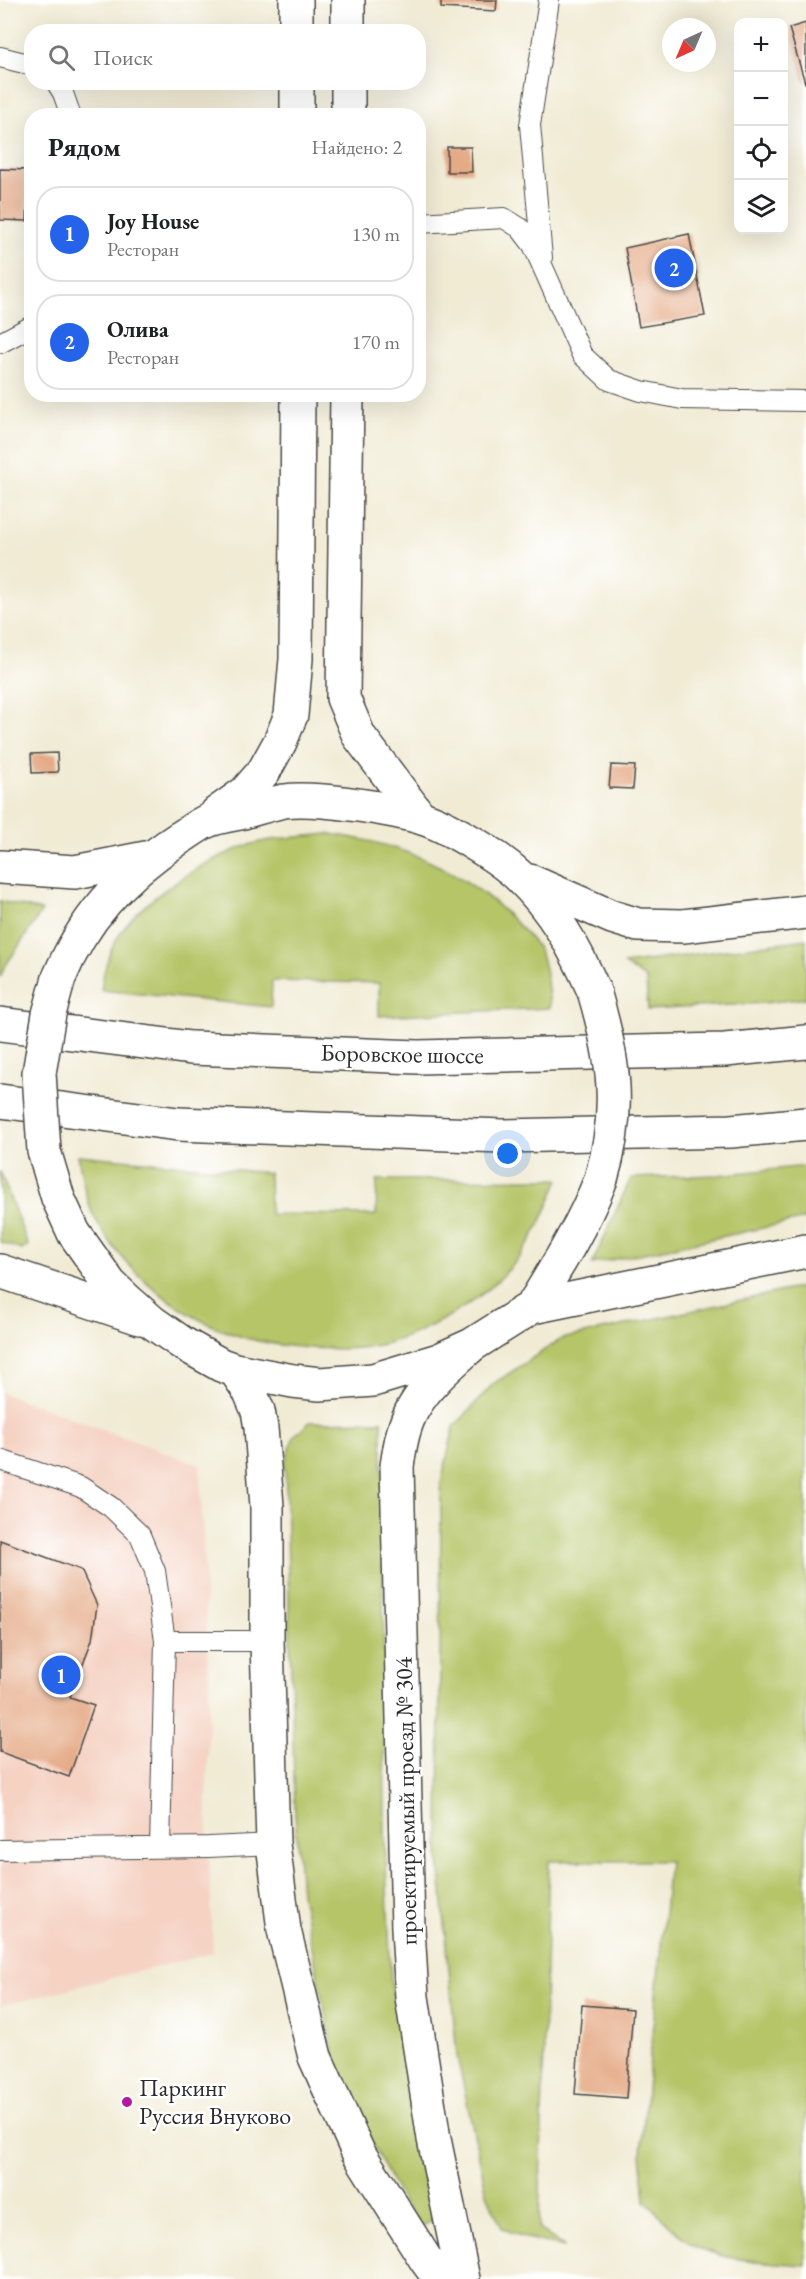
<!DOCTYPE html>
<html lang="ru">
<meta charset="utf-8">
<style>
:root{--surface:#fff;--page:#f2f2f2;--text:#202124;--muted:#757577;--line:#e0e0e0;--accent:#2563eb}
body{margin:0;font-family:"EB Garamond",serif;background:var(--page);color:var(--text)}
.controls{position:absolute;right:18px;top:18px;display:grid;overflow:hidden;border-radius:12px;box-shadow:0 6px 24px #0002}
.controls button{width:54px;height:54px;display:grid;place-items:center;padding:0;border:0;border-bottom:2px solid var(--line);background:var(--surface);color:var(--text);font:30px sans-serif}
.compass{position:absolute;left:662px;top:18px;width:54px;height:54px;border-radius:50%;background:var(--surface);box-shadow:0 6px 24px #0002;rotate:224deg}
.you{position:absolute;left:508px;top:1154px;width:21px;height:21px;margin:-15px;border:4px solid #fff;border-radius:50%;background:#1a73e8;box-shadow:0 0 0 9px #1a73e833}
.badge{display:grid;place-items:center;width:39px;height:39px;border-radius:50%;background:var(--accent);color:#fff;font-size:20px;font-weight:700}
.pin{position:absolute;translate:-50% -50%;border:3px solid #fff;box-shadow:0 2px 6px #0006}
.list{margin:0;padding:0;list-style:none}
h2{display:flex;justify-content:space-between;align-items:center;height:78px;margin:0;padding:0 24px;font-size:26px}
h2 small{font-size:20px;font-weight:400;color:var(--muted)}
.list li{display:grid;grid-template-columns:39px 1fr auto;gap:18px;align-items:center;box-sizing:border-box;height:96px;margin:0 12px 12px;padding:0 12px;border:2px solid var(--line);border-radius:24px}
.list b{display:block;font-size:22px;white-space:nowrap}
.list p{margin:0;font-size:20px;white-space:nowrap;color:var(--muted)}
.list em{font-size:20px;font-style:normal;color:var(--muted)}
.icon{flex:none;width:33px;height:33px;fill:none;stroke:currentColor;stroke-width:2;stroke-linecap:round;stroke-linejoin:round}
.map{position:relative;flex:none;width:806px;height:2279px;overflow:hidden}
.search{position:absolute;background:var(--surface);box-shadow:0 6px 24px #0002;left:24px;top:24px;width:402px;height:66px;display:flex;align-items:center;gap:15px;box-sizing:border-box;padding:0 21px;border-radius:24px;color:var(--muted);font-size:22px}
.panel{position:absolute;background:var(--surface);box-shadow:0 6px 24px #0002;left:24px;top:108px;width:402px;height:294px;border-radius:24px}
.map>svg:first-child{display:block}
</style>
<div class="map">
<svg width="806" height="2279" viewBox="0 0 806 2279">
<rect width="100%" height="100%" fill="#fff"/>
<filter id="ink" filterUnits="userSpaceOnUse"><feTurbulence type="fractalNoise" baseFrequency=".0167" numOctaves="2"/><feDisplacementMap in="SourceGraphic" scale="12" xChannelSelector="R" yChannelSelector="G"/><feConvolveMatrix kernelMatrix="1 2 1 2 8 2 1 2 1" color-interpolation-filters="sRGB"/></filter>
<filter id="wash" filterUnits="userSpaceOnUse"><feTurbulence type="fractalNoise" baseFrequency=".008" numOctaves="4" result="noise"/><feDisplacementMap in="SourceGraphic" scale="24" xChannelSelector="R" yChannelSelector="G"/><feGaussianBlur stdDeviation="1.35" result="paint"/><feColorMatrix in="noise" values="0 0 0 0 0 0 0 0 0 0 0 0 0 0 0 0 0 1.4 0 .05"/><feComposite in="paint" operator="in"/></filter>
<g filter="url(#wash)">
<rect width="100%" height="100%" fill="#f1ebd4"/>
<path fill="#f5d2c2" d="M 0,1392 L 200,1465 L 209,1680 L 207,1805 L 213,1953 L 0,2006 Z"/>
<path fill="#b5c568" stroke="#70784a" stroke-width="1.5" d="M 328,834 C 398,842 466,870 515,922 C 523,930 533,940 539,950 C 547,967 548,990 550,1008 L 379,1016 L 379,983 L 272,981 L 271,1007 L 101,990 C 103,975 106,960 113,946 C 134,902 212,853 260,842 C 282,837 306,837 328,834 Z
M 0,901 L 42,911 L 4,968 L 0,978 Z
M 806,939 L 806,998 L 764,1003 L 648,1010 L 646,979 L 624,964 Z
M 78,1155 L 269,1173 L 270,1214 L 376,1215 L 377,1180 L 559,1179 C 547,1209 534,1241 512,1266 C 478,1305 410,1344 359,1348 C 317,1351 259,1346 220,1329 C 171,1309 122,1267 96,1220 C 85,1200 82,1177 78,1155 Z
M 806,1166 L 806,1219 L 592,1264 L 631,1178 L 718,1175 Z
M 0,1171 L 28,1245 L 22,1250 L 0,1242 Z
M 806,1286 L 806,2265 C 773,2262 732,2262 701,2249 C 684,2242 659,2214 645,2201 L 641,2153 L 669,1861 L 549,1861 L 539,2229 L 565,2247 L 522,2237 L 502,2228 L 487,2194 L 457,2056 L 439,1860 L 441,1483 L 454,1427 L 493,1384 L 561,1339 Z
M 382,1421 L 385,1841 L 391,1982 L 411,2105 L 437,2214 L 421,2228 L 401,2199 L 362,2124 L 336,2066 L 301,1894 L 295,1814 L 285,1462 L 294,1436 L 310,1422 Z"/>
<g id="blocks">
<path fill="#e5aa86" d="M 441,0 L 497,0 L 496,11 L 441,8 Z
M 806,23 L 806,83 L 805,83 L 789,28 Z
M 447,147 L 471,147 L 472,172 L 447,172 Z
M 0,169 L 29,170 L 27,221 L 0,220 Z
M 689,234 L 705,316 L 639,327 L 625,248 Z
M 57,753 L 58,772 L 32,773 L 31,754 Z
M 611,765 L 635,766 L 633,789 L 609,788 Z
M 0,1540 L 81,1570 L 97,1605 L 92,1640 L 70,1697 L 94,1705 L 69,1777 L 0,1752 Z
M 582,2005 L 633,2009 L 626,2098 L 575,2094 Z"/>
</g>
</g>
<g filter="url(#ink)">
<use href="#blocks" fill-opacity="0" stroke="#494844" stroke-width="1.5"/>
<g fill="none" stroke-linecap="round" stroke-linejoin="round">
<g stroke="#494844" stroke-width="22">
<path id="lane" d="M 0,57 L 32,65
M 56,82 L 63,93 L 71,116
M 418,223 L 504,218 L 520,228 L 533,245 L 582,355 L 609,380 L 641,391 L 682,399 L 806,401
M 542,258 L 530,125 L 549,0
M 0,343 L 32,326
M 0,1460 L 81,1487 L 111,1507 L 140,1535 L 155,1571 L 165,1641 L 160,1847
M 165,1641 L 267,1641
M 0,1850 L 209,1847 L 273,1844"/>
</g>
<g stroke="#494844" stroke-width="36">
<path id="secondary" d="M 296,0 L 296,32
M 348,0 L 348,32
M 297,82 L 297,116
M 348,82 L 348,116
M 347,394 L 343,698 L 359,736 L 420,817
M 217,813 L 245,793 L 264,771 L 280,742 L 291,715 L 296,659 L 298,394
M 0,867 L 75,872 L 151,857
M 530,881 L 612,917 L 638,925 L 683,926 L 806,912
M 59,978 C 83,919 124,874 178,839 C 187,834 195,827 205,822 C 215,817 229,815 240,813 C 254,809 269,804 284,801 C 315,797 388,808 419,817 C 445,824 501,858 520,877 C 554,910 575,948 594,991
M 44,1151 L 58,1198 L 74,1233 L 110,1284 L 128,1301 L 152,1322 L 182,1343 L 221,1365 L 235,1370 L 293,1381 L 320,1384 L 373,1380 L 439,1360 L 472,1345 L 532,1307 L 806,1251
M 0,1271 L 140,1318
M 532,1307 C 558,1265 583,1225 601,1179
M 235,1370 L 250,1392 L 258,1411 L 261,1428 L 267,1506 L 267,1641 L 273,1844 L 284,1930 L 315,2057 L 358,2152 L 426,2260 L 440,2279
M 463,2279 L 434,2139 L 412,1997 L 408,1929 L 397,1466 C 400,1446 403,1425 414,1407 C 428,1383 452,1363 472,1345"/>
</g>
<g stroke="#494844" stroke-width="36">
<path id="primary" d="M 0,1024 L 191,1048 L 418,1057 L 725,1050 L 806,1042
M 0,1101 L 178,1124 L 503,1136 L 731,1131 L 806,1124"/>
</g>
<use href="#lane" stroke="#fff" stroke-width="20"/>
<use href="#secondary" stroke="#fff" stroke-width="33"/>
<use href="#primary" stroke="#fff" stroke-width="33"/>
<g stroke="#494844" stroke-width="36" stroke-linecap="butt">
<path id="secondary-bridge" d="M 594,991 C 614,1059 622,1109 601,1179
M 44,1151 L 39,1073 L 49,1014 L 59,978"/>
</g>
<use href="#secondary-bridge" stroke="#fff" stroke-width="33"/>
</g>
</g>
<circle fill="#b5179e" stroke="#fff" stroke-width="2" cx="127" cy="2102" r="6"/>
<g text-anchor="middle" stroke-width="5" stroke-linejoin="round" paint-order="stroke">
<g font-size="24" fill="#2b2b2b" stroke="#fff">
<text transform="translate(402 1054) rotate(1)" y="8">Боровское шоссе</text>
<text transform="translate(406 1801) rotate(-91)" y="8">проектируемый проезд № 304</text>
</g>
<g font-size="24" fill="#2b2b2b" stroke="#fff" text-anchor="start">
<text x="139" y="2096">Паркинг<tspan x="139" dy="28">Руссия Внуково</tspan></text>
</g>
</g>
</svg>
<div class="controls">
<button>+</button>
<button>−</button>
<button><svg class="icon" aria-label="locate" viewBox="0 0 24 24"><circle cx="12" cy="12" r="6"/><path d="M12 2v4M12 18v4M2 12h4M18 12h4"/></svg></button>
<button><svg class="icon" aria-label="layers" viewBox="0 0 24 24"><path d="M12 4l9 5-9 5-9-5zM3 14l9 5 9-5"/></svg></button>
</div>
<svg class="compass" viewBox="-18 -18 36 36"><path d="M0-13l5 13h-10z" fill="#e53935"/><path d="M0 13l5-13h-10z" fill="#757577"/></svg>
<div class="you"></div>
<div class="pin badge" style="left:61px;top:1675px">1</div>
<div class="pin badge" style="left:674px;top:268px">2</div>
<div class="search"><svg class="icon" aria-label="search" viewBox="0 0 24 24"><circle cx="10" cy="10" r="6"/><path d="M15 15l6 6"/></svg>Поиск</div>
<section class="panel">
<h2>Рядом<small>Найдено: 2</small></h2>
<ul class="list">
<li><span class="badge">1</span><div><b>Joy House</b><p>Ресторан</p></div><em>130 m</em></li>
<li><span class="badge">2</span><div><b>Олива</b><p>Ресторан</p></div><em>170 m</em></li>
</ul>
</section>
</div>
